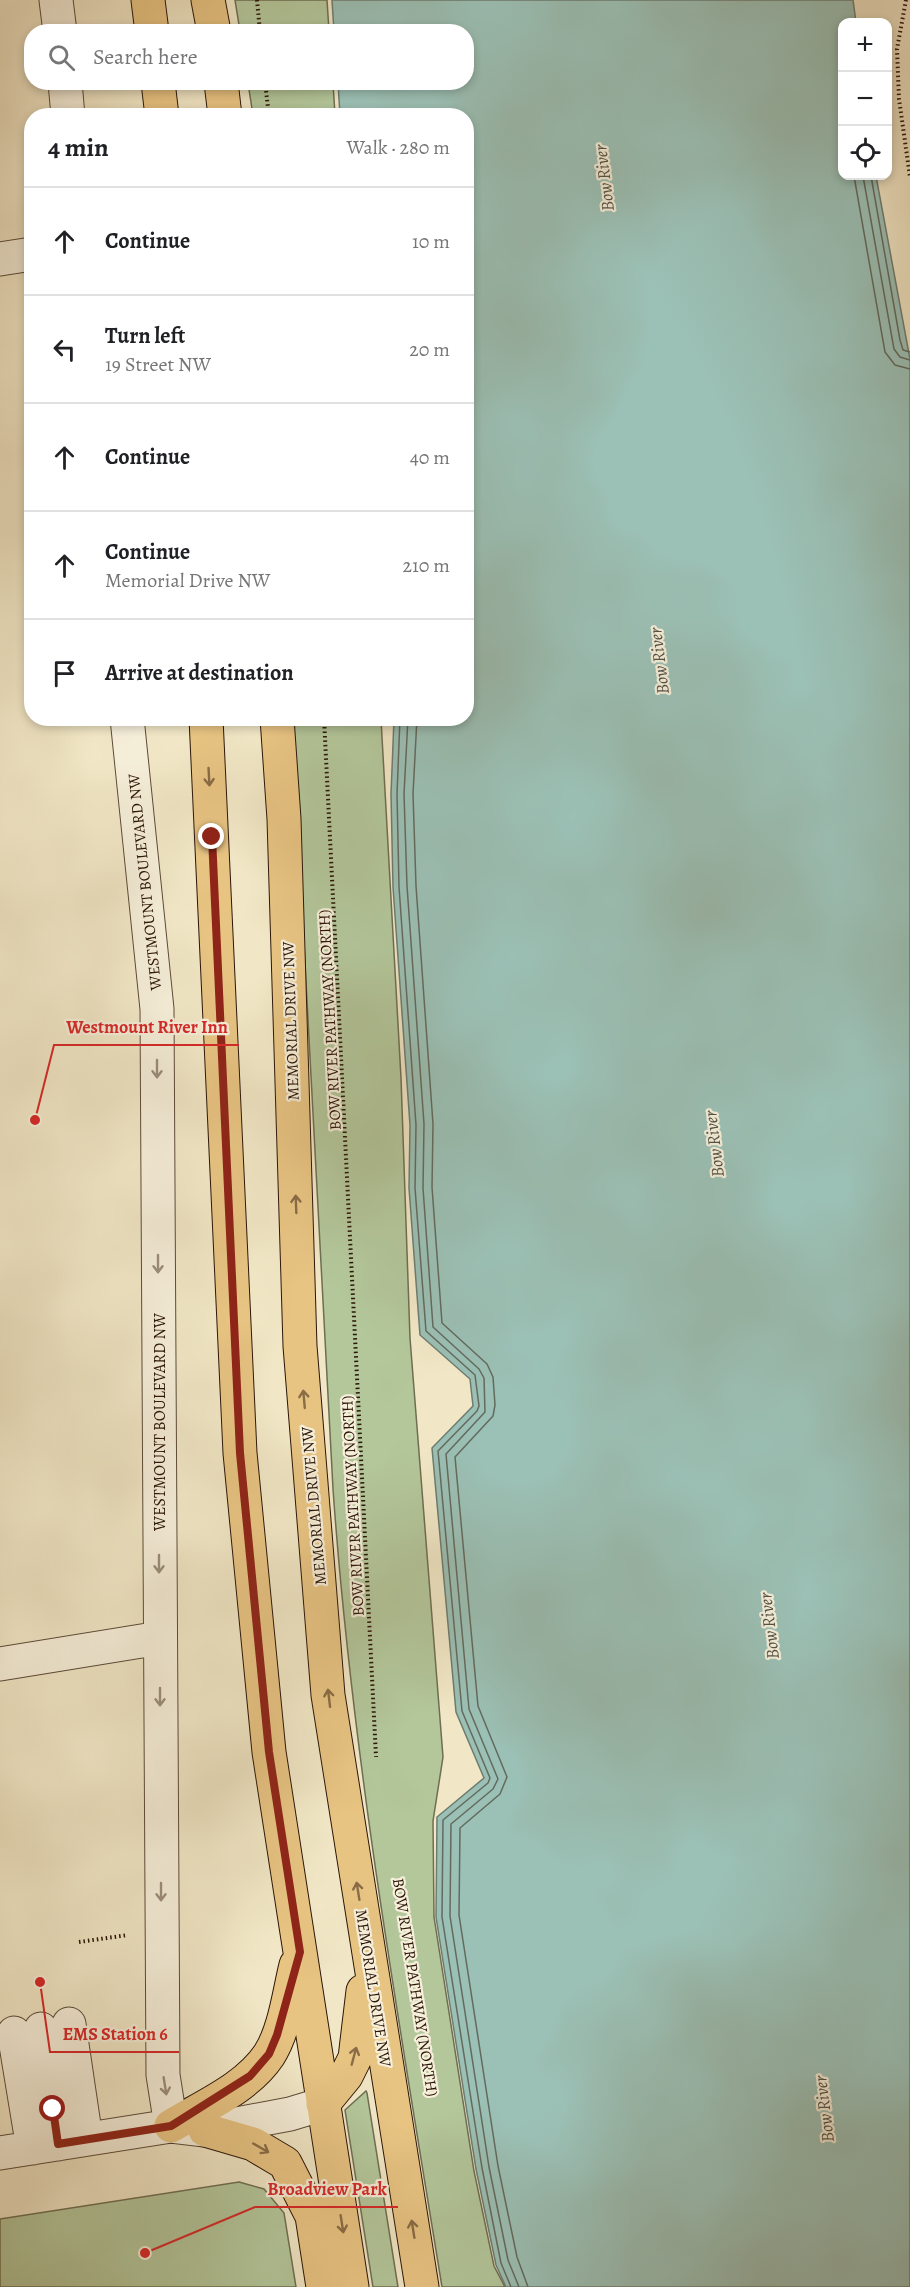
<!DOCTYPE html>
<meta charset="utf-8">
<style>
:root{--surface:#fff;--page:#f2f2f2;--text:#202124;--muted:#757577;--line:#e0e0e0}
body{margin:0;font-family:Alegreya,serif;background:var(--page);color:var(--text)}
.controls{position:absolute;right:18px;top:18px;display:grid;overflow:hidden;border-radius:12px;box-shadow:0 3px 9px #0003}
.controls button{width:54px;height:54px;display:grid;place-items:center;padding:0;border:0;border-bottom:2px solid var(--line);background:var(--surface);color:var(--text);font:30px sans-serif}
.stop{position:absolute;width:18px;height:18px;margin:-14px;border:4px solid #8f2418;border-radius:50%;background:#fff}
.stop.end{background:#8f2418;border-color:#fff;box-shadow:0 2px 6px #0008}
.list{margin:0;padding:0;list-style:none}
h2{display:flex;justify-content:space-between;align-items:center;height:78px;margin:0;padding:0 24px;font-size:26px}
h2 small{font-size:20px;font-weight:400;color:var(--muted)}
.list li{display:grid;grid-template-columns:39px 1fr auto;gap:18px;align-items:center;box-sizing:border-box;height:108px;padding:0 24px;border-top:2px solid var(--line)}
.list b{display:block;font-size:22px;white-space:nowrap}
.list p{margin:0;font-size:20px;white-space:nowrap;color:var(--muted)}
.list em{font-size:20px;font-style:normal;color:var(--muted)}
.icon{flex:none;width:33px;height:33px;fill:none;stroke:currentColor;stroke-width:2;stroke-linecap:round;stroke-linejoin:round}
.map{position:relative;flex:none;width:910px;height:2287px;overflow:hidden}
.search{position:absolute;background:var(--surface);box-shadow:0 3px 9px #0003;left:24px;top:24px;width:450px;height:66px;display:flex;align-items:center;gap:15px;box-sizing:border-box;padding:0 21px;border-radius:24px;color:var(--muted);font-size:22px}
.panel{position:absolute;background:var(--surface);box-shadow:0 3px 9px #0003;left:24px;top:108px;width:450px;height:618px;border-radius:24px}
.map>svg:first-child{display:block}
</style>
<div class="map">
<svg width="910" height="2287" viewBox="0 0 910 2287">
<rect width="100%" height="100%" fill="#f1e7c6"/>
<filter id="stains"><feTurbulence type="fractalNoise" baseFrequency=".00333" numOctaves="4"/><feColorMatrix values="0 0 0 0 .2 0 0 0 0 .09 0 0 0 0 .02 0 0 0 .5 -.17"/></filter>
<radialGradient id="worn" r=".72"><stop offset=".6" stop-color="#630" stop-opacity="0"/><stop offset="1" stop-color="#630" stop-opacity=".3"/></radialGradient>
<path fill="#b3c79b" stroke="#6f6e52" stroke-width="1.5" d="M 235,0 L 327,0 L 329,31 L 240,31 Z
M 248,83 L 333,83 L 335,115 L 253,115 Z
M 292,719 L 381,719 L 401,1078 L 410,1338 L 443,1757 L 433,1821 L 434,1917 L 474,2171 L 494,2266 L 505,2287 L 442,2287 C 399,2022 352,1757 333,1489 Z
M 366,2091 L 367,2093 L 398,2287 L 373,2287 L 345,2110 Z
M 239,2182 L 264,2189 L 284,2213 L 296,2287 L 0,2287 L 0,2219 Z"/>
<path fill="#9bc0b5" stroke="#6e7c70" stroke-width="1.5" d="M 332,0 L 853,0 L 856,22 L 842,22 L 842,176 L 876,176 L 910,359 L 910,2287 L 506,2287 L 496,2265 L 476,2169 L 436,1917 L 437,1817 L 484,1778 L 456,1712 L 432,1448 L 473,1406 L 470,1379 L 420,1335 L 409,1188 L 410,1125 L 393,887 L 391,794 L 394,719 L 466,718 L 466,116 L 340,115 L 338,83 L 466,82 L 466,32 L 334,31 Z"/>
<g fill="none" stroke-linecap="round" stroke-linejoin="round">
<path stroke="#636a5e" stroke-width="1.5" d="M 854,176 L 885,352 L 895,365 L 910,369
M 863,176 L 894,349 L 900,357 L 910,360
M 871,176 L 900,340 L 903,350 L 910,352
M 400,718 L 397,794 L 399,887 L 416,1125 L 415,1188 L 426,1331 L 475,1375 L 479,1406 L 477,1411 L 438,1451 L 462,1711 L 490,1778 L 488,1783 L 443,1820 L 442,1917 L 482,2168 L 501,2263 L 511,2287
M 408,718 L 404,794 L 407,886 L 424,1124 L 423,1188 L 433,1327 L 479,1369 L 484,1378 L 485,1412 L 446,1454 L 469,1709 L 498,1779 L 493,1789 L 451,1824 L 450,1916 L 489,2167 L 508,2260 L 519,2287
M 417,718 L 413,794 L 416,886 L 433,1124 L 432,1187 L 442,1323 L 487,1364 L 493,1377 L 495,1405 L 493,1416 L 455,1457 L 478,1706 L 507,1777 L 500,1794 L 460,1828 L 459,1915 L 498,2166 L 517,2257 L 528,2287"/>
<g stroke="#5c4a38" stroke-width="35">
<path id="minor" d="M 56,0 L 60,32
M 65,82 L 68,116
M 0,259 L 32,254
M 127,718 L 157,1009 L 163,2075 L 171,2126
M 0,1664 L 160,1638
M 69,2024 L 86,2139
M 41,2029 L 58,2144
M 14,2033 L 33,2148
M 0,2153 L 171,2126 L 205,2130 L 290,2114 L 323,2104"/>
</g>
<g stroke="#2b1508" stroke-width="35">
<path id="major" d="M 148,0 L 152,32
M 208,0 L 214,32
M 158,82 L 162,116
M 221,82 L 225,116
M 206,718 L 240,1453 L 269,1752 L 352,2287
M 277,718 L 284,819 L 300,1346 L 328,1695 L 422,2287
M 323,2104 L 346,2076 L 355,2058 L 363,1991
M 171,2126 C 204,2106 247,2088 269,2055 C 285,2030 289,1993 296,1965
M 205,2130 L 253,2144 L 285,2163 L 312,2216 L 323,2287"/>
</g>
<path stroke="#2b1508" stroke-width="4" stroke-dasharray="1.5 3" stroke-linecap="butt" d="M 257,0 L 260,32
M 906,0 L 897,49 L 899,99 L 910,177
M 265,82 L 269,116
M 324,718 L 376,1757
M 79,1942 L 128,1935"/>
<use href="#minor" stroke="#f6efda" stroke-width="33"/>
<use href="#major" stroke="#e8c483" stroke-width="33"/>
</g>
<defs><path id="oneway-shaft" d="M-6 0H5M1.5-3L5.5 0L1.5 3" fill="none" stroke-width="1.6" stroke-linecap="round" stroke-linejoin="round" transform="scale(1.5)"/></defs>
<g stroke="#8a6c46">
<use href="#oneway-shaft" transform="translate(209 777) rotate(87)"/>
<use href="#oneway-shaft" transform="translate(296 1204) rotate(-92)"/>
<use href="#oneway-shaft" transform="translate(304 1399) rotate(-95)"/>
<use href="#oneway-shaft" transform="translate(329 1698) rotate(-97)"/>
<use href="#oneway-shaft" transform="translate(358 1891) rotate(-99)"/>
<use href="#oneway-shaft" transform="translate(354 2056) rotate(-75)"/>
<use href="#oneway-shaft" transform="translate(261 2148) rotate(30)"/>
<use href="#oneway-shaft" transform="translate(342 2224) rotate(81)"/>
<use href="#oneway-shaft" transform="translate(413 2229) rotate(-99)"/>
</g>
<g stroke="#9b8d7c">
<use href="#oneway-shaft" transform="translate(157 1069) rotate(90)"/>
<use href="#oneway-shaft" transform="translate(158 1264) rotate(90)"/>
<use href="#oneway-shaft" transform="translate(159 1564) rotate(90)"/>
<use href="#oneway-shaft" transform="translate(160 1697) rotate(90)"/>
<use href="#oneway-shaft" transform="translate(161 1892) rotate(90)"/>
<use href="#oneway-shaft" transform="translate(165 2086) rotate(81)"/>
</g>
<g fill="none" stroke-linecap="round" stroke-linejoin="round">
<path stroke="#8f2418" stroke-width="8" d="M 53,2109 L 58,2144 L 171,2126 L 250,2076 L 269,2054 L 277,2035 L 300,1952 L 269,1752 L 240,1453 L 212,837"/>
</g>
<g text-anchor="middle" stroke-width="4.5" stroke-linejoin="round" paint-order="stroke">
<g font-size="16" fill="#2b1508" stroke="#f6efda">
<text transform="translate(144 882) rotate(-96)" y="6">WESTMOUNT BOULEVARD NW</text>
<text transform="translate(329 1020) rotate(-93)" y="6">BOW RIVER PATHWAY (NORTH)</text>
<text transform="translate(290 1021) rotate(-92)" y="6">MEMORIAL DRIVE NW</text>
<text transform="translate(159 1422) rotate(-90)" y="6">WESTMOUNT BOULEVARD NW</text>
<text transform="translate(313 1506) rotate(-95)" y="6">MEMORIAL DRIVE NW</text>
<text transform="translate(352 1506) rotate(-93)" y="6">BOW RIVER PATHWAY (NORTH)</text>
<text transform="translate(416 1987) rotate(81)" y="6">BOW RIVER PATHWAY (NORTH)</text>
<text transform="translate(374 1988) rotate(81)" y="6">MEMORIAL DRIVE NW</text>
</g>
<g font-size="18" font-style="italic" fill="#525145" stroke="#f6efda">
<text transform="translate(604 178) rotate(-97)" y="6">Bow River</text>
<text transform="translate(659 661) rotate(-97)" y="6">Bow River</text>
<text transform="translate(714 1144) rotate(-97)" y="6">Bow River</text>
<text transform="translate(769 1626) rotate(-97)" y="6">Bow River</text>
<text transform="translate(824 2109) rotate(-97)" y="6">Bow River</text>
</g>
</g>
<path fill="none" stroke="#d62828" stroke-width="2" d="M35 1120L54 1045H239M40 1982L50 2052H179M145 2253L255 2207H398"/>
<g fill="#d62828" stroke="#f6efda" stroke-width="2">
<circle cx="35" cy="1120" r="6"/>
<circle cx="40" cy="1982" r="6"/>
<circle cx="145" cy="2253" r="6"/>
</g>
<g font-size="18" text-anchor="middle" font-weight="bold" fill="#d62828" stroke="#f6efda" stroke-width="4.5" stroke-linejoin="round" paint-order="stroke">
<text x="147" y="1033">Westmount River Inn</text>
<text x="115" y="2040">EMS Station 6</text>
<text x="327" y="2195">Broadview Park</text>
</g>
<rect width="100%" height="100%" filter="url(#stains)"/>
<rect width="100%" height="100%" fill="url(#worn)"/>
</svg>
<div class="controls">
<button>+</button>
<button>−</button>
<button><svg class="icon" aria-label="locate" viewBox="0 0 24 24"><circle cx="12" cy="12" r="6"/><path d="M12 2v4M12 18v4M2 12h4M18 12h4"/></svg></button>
</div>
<div class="stop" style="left:53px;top:2109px"></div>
<div class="stop end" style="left:212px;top:837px"></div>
<div class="search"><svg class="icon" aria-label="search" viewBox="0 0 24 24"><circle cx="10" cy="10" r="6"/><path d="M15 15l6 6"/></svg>Search here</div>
<section class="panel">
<h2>4 min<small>Walk · 280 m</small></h2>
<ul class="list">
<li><svg class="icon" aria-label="ahead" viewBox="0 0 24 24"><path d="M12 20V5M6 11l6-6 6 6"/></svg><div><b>Continue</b></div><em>10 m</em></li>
<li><svg class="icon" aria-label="left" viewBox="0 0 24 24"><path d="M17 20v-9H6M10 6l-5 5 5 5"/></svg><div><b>Turn left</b><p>19 Street NW</p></div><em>20 m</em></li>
<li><svg class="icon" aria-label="ahead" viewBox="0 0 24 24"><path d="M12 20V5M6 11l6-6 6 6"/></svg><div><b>Continue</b></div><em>40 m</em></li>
<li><svg class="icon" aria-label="ahead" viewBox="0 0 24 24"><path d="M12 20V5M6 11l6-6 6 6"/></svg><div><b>Continue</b><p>Memorial Drive NW</p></div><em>210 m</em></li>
<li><svg class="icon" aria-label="arrive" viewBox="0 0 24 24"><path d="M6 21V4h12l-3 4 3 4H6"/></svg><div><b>Arrive at destination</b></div></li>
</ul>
</section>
</div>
